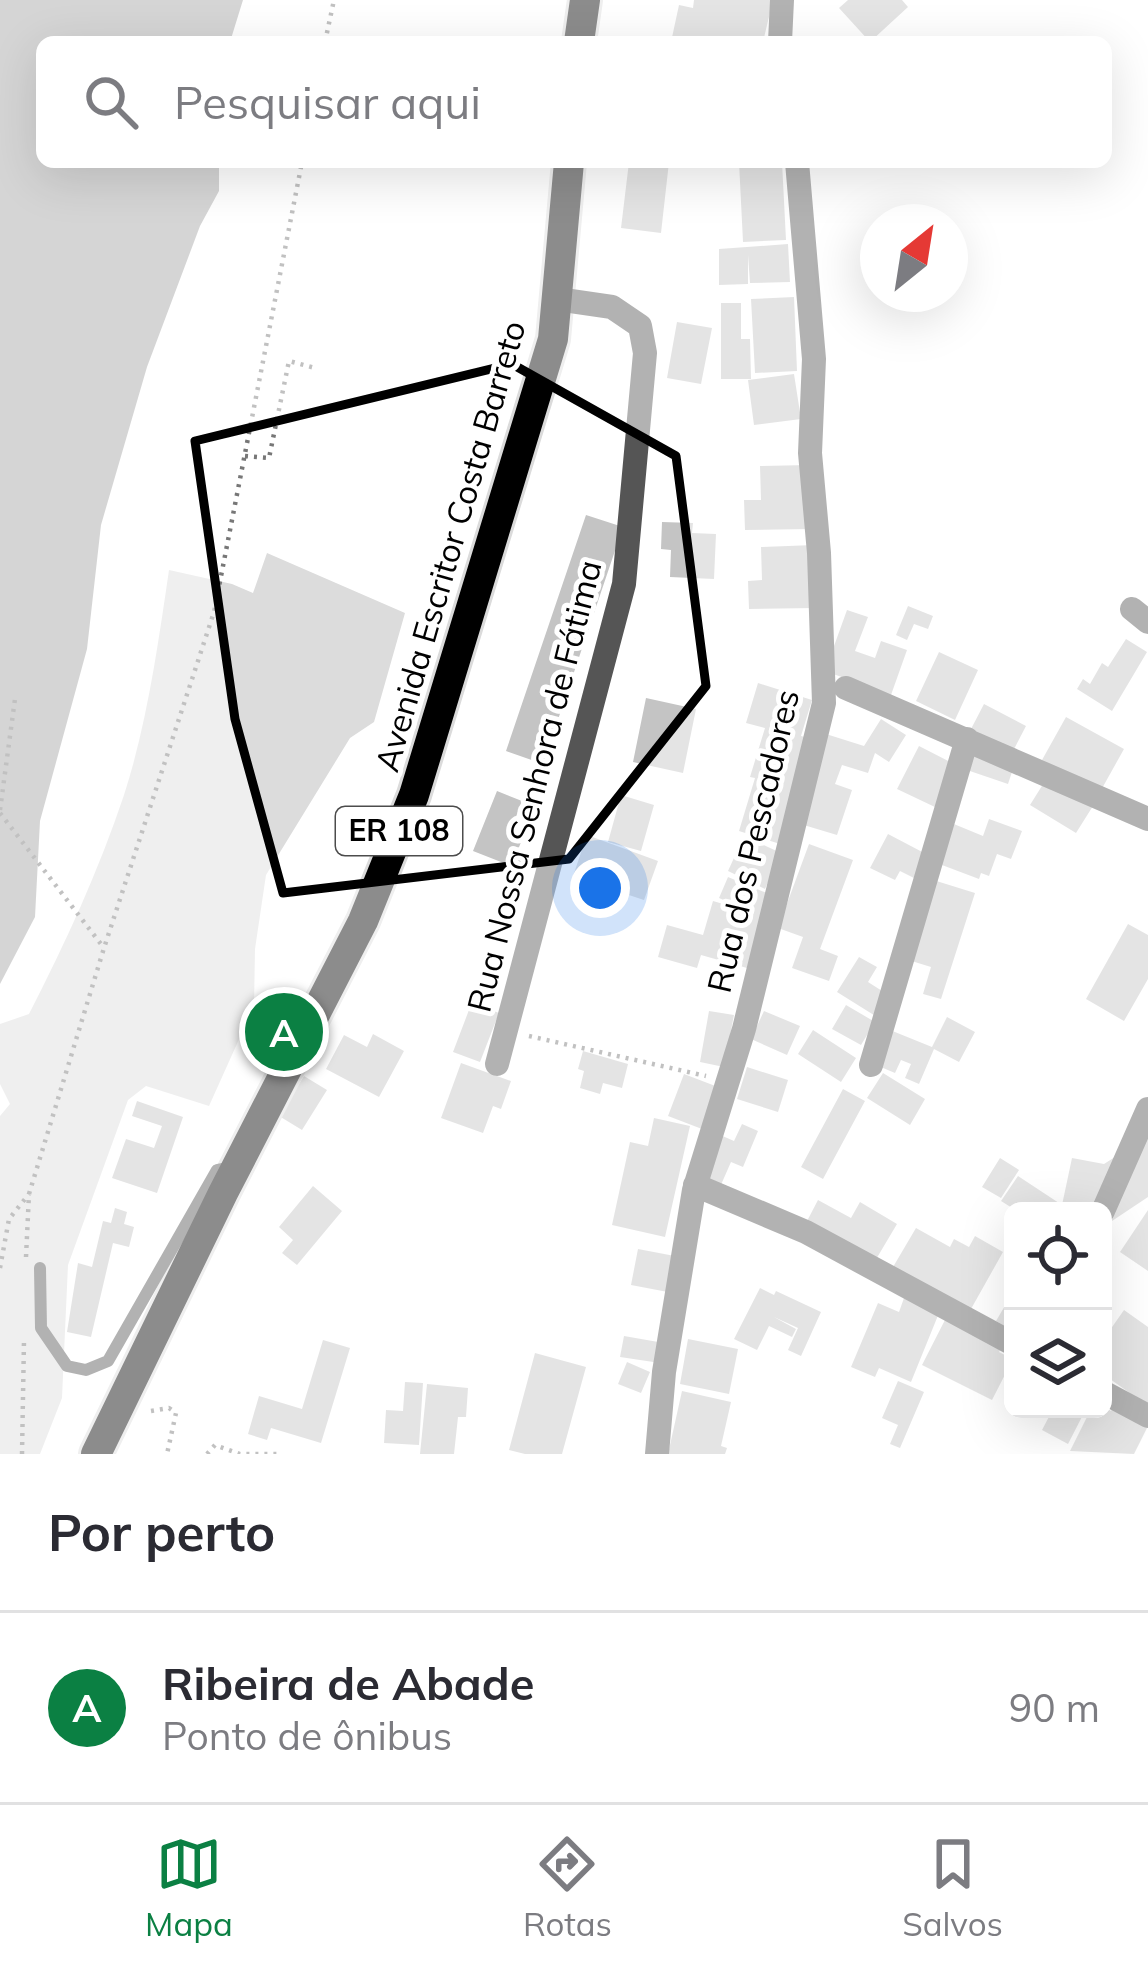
<!DOCTYPE html>
<html lang="pt">
<meta charset="utf-8">
<style>
:root{--surface:#fff;--page:#f2f2f3;--text:#2b2b33;--muted:#7c7c81;--line:#e1e1e2;--accent:#0b8043}
body{margin:0;font-family:Mulish,sans-serif;background:var(--page);color:var(--text)}
.controls{position:absolute;right:36px;bottom:36px;display:grid;overflow:hidden;border-radius:18px;box-shadow:0 12px 48px #0002}
.controls button{width:108px;height:108px;display:grid;place-items:center;padding:0;border:0;border-bottom:3px solid var(--line);background:var(--surface);color:var(--text);font:60px sans-serif}
.compass{position:absolute;left:860px;top:204px;width:108px;height:108px;border-radius:50%;background:var(--surface);box-shadow:0 12px 48px #0002;rotate:30deg}
.you{position:absolute;left:600px;top:888px;width:42px;height:42px;margin:-30px;border:9px solid #fff;border-radius:50%;background:#1a73e8;box-shadow:0 0 0 18px #1a73e833}
.badge{display:grid;place-items:center;width:78px;height:78px;border-radius:50%;background:var(--accent);color:#fff;font-size:39px;font-weight:700}
.pin{position:absolute;translate:-50% -50%;border:6px solid #fff;box-shadow:0 3px 12px #0006}
.list{margin:0;padding:0;list-style:none}
h2{display:flex;justify-content:space-between;align-items:center;height:156px;margin:0;padding:0 48px;font-size:51px}
h2 small{font-size:39px;font-weight:400;color:var(--muted)}
.list li{display:grid;grid-template-columns:78px 1fr auto;gap:36px;align-items:center;box-sizing:border-box;height:192px;padding:0 48px;border-top:3px solid var(--line)}
.list b{display:block;font-size:45px;white-space:nowrap}
.list p{margin:0;font-size:39px;white-space:nowrap;color:var(--muted)}
.list em{font-size:39px;font-style:normal;color:var(--muted)}
.icon{flex:none;width:66px;height:66px;fill:none;stroke:currentColor;stroke-width:2;stroke-linecap:round;stroke-linejoin:round}
.map{position:relative;flex:none;width:1148px;height:1454px;overflow:hidden}
.search{position:absolute;background:var(--surface);box-shadow:0 12px 48px #0002;left:36px;right:36px;top:36px;height:132px;display:flex;align-items:center;gap:30px;box-sizing:border-box;padding:0 42px;border-radius:18px;color:var(--muted);font-size:45px}
.sheet{height:348px;background:var(--surface)}
nav{display:flex;justify-content:space-around;align-items:center;box-sizing:border-box;height:168px;border-top:3px solid var(--line);background:var(--surface);font-size:33px;color:var(--muted)}
nav a{display:grid;justify-items:center;gap:6px}
nav .on{color:var(--accent)}
.map>svg:first-child{display:block}
</style>
<div class="map">
<svg width="1148" height="1454" viewBox="0 0 1148 1454">
<rect width="100%" height="100%" fill="#fff"/>
<path fill="#dcdcdc" d="M 267,553 L 405,613 L 374,722 L 350,738 L 266,875 L 255,949 L 254,1006 L 209,1106 L 146,1086 L 128,1100 L 68,1265 L 62,1398 L 40,1454 L 0,1454 L 0,1116 L 10,1104 L 0,1084 L 0,1024 L 29,1014 C 65,944 99,870 124,795 C 147,724 158,645 169,570 L 232,584 L 253,593 Z"/>
<path fill="#a3a3a3" d="M 0,0 L 243,0 L 230,42 L 42,42 L 42,162 L 219,162 L 219,191 L 200,226 L 147,367 L 101,525 L 87,649 L 40,821 L 35,917 L 0,984 Z"/>
<path fill="#c4c4c4" d="M 694,0 L 773,0 L 763,42 L 671,42 L 679,5 L 693,8 Z
M 848,0 L 902,0 L 908,7 L 870,42 L 839,8 Z
M 629,162 L 669,162 L 661,233 L 621,228 Z
M 739,162 L 782,162 L 786,240 L 743,242 Z
M 788,244 L 790,282 L 750,283 L 748,255 L 748,284 L 719,285 L 719,249 Z
M 794,297 L 797,371 L 755,373 L 751,299 Z
M 721,303 L 741,303 L 741,339 L 750,339 L 751,379 L 721,379 Z
M 677,322 L 712,328 L 701,384 L 667,378 Z
M 794,374 L 801,419 L 754,425 L 748,380 Z
M 808,465 L 810,529 L 745,530 L 744,500 L 761,500 L 760,466 Z
M 586,515 L 623,527 L 543,764 L 506,751 Z
M 662,522 L 693,523 L 692,533 L 716,534 L 714,579 L 670,577 L 671,550 L 661,549 Z
M 814,545 L 815,608 L 749,609 L 748,581 L 762,580 L 761,547 Z
M 908,606 L 933,616 L 928,629 L 914,624 L 907,640 L 896,635 Z
M 847,610 L 868,617 L 855,651 L 875,658 L 881,641 L 907,650 L 891,695 L 825,671 Z
M 1126,639 L 1147,652 L 1112,711 L 1077,689 L 1083,679 L 1090,684 L 1102,663 L 1108,667 Z
M 939,652 L 978,670 L 955,720 L 916,701 Z
M 758,683 L 812,700 L 801,736 L 812,739 L 780,844 L 739,831 L 755,778 L 750,777 L 765,728 L 746,723 Z
M 646,698 L 696,709 L 683,773 L 633,762 Z
M 984,704 L 1026,726 L 1013,751 L 971,729 Z
M 1066,717 L 1124,749 L 1100,792 L 1042,760 Z
M 881,719 L 906,735 L 889,762 L 875,753 L 868,773 L 842,765 L 835,784 L 852,790 L 837,835 L 797,823 L 826,734 L 864,746 Z
M 969,745 L 1016,760 L 1008,784 L 961,768 Z
M 919,746 L 958,766 L 937,808 L 897,789 Z
M 1045,781 L 1098,798 L 1076,833 L 1030,805 Z
M 497,791 L 522,801 L 509,835 L 522,840 L 511,866 L 473,851 Z
M 621,795 L 654,805 L 641,851 L 608,842 Z
M 989,819 L 1022,831 L 1011,859 L 997,854 L 989,876 L 981,873 L 979,879 L 934,862 L 949,822 L 983,836 Z
M 888,834 L 928,855 L 916,879 L 900,871 L 895,880 L 870,868 Z
M 587,835 L 658,861 L 644,900 L 623,893 L 619,905 L 601,898 L 604,890 L 572,879 Z
M 744,836 L 781,853 L 765,889 L 728,871 Z
M 809,844 L 853,860 L 820,949 L 838,956 L 829,981 L 792,968 L 803,937 L 778,928 Z
M 728,877 L 769,894 L 747,968 L 701,955 L 697,968 L 658,957 L 667,925 L 703,935 L 713,901 L 754,913 L 719,898 Z
M 930,879 L 975,893 L 941,999 L 923,994 L 931,967 L 905,959 Z
M 1128,924 L 1148,935 L 1148,979 L 1124,1021 L 1086,999 Z
M 859,957 L 877,967 L 868,982 L 890,996 L 877,1017 L 837,992 Z
M 472,1002 L 499,1013 L 480,1062 L 453,1052 Z
M 846,1005 L 875,1022 L 861,1045 L 832,1029 Z
M 709,1011 L 734,1015 L 724,1067 L 700,1062 Z
M 764,1011 L 800,1026 L 787,1055 L 751,1039 Z
M 947,1017 L 975,1032 L 959,1062 L 934,1049 L 919,1084 L 905,1078 L 911,1064 L 901,1060 L 895,1073 L 876,1065 L 890,1030 L 932,1047 Z
M 813,1030 L 856,1058 L 841,1082 L 798,1054 Z
M 373,1034 L 404,1051 L 379,1097 L 326,1069 L 344,1035 L 367,1047 Z
M 583,1051 L 628,1064 L 622,1088 L 603,1083 L 600,1094 L 580,1088 L 584,1071 L 578,1069 Z
M 461,1063 L 511,1081 L 501,1109 L 493,1106 L 483,1133 L 441,1118 Z
M 747,1067 L 788,1080 L 778,1112 L 737,1099 Z
M 883,1073 L 925,1099 L 910,1125 L 867,1098 Z
M 684,1074 L 718,1087 L 702,1129 L 668,1116 Z
M 304,1076 L 327,1090 L 302,1130 L 279,1116 Z
M 843,1089 L 865,1101 L 823,1179 L 801,1167 Z
M 137,1101 L 183,1117 L 157,1193 L 112,1178 L 126,1139 L 154,1148 L 162,1126 L 132,1116 Z
M 654,1118 L 690,1126 L 665,1237 L 612,1225 L 630,1142 L 648,1146 Z
M 1148,1121 L 1148,1197 L 1103,1227 L 1103,1211 L 1017,1211 L 1001,1201 L 1018,1176 L 1062,1205 L 1072,1158 L 1104,1164 L 1132,1146 Z
M 742,1124 L 758,1131 L 743,1167 L 731,1162 L 720,1187 L 699,1178 L 718,1134 L 734,1141 Z
M 1000,1158 L 1019,1170 L 1001,1198 L 982,1187 Z
M 313,1186 L 342,1211 L 297,1265 L 282,1253 L 293,1240 L 279,1227 Z
M 818,1200 L 851,1218 L 860,1202 L 897,1224 L 875,1261 L 806,1223 Z
M 115,1208 L 127,1212 L 124,1224 L 134,1227 L 129,1247 L 113,1243 L 91,1337 L 67,1332 L 78,1263 L 92,1267 L 103,1221 L 111,1223 Z
M 1148,1210 L 1148,1271 L 1120,1252 Z
M 916,1228 L 950,1247 L 954,1239 L 969,1247 L 975,1236 L 1003,1252 L 971,1309 L 893,1267 Z
M 638,1249 L 680,1257 L 673,1293 L 631,1285 Z
M 760,1288 L 774,1295 L 776,1291 L 821,1312 L 801,1356 L 788,1350 L 798,1328 L 774,1317 L 796,1329 L 792,1337 L 769,1326 L 757,1350 L 734,1339 Z
M 1013,1292 L 1013,1331 L 996,1321 Z
M 904,1298 L 939,1313 L 911,1382 L 879,1368 L 875,1377 L 851,1367 L 878,1303 L 899,1312 Z
M 1124,1310 L 1148,1327 L 1148,1406 L 1103,1374 L 1103,1340 Z
M 947,1316 L 1003,1344 L 999,1352 L 1013,1359 L 992,1400 L 922,1365 Z
M 624,1336 L 664,1343 L 660,1363 L 620,1357 Z
M 688,1339 L 738,1349 L 729,1394 L 680,1384 Z
M 323,1340 L 350,1348 L 321,1443 L 271,1428 L 267,1440 L 248,1434 L 259,1396 L 302,1409 Z
M 535,1353 L 586,1367 L 562,1454 L 525,1454 L 509,1450 Z
M 627,1362 L 650,1372 L 641,1393 L 618,1384 Z
M 898,1381 L 924,1392 L 900,1448 L 890,1444 L 898,1425 L 882,1418 Z
M 405,1382 L 423,1383 L 419,1445 L 384,1443 L 386,1410 L 403,1411 Z
M 427,1384 L 468,1388 L 466,1417 L 458,1417 L 454,1454 L 420,1454 Z
M 682,1391 L 731,1402 L 721,1446 L 727,1448 L 725,1454 L 668,1454 Z
M 1116,1401 L 1148,1426 L 1134,1454 L 1070,1451 L 1091,1409 L 1103,1406 L 1111,1411 Z
M 1053,1409 L 1086,1409 L 1068,1444 L 1042,1430 Z"/>
<g fill="none" stroke-linecap="round" stroke-linejoin="round">
<g stroke="#dbdbdb" stroke-width="36">
<path id="primary" d="M 579,42 L 585,0
M 96,1454 L 223,1193 L 363,921 L 414,795 L 553,339 L 569,162"/>
</g>
<path stroke="#777" stroke-width="4.5" stroke-dasharray="3 6" stroke-linecap="butt" d="M 325,42 L 334,0
M 245,456 L 269,458 L 289,361 L 315,368
M 0,810 L 15,699
M 0,813 L 104,948
M 529,1036 L 706,1076
M 26,1257 L 29,1194 L 104,948 L 214,612 L 302,162
M 0,1268 L 9,1219 L 29,1194
M 151,1411 L 169,1408 L 176,1413 L 167,1454
M 22,1454 L 24,1340
M 207,1454 L 215,1445 L 240,1454 L 277,1454"/>
<path stroke="#555" stroke-width="12" d="M 40,1268 L 41,1328 L 67,1366 L 86,1370 L 108,1361 L 217,1170 L 231,1167"/>
<path stroke="#555" stroke-width="24" d="M 780,42 L 782,0
M 1132,609 L 1148,622
M 846,688 L 1148,819
M 497,1064 L 624,584 L 645,353 L 640,326 L 612,307 L 557,299
M 871,1065 L 967,739
M 695,1185 L 806,1232 L 1013,1344
M 1103,1211 L 1148,1109
M 1103,1392 L 1148,1416
M 657,1454 L 664,1372 L 694,1190 L 744,1029 L 824,703 L 819,553 L 810,453 L 814,359 L 797,162"/>
<use href="#primary" stroke="#000" stroke-width="30"/>
</g>
<path d="M0 0H1148V1454H0ZM 512,364 L 676,456 L 706,686 L 569,859 L 283,893 L 235,719 L 195,441 Z" fill="#fff" fill-opacity=".55" fill-rule="evenodd"/>
<path fill="none" stroke="#000" stroke-width="9" stroke-linejoin="round" d="M 512,364 L 676,456 L 706,686 L 569,859 L 283,893 L 235,719 L 195,441 Z"/>
<g text-anchor="middle" stroke-width="10" stroke-linejoin="round" paint-order="stroke">
<rect fill="#fff" stroke="#4c4c4c" stroke-width="3" x="336" y="807" width="126" height="48" rx="9"/>
<g font-size="30" font-weight="bold" fill="#000">
<text x="399" y="841">ER 108</text>
</g>
<g font-size="33" fill="#000" stroke="#fff">
<text transform="translate(450 546) rotate(-74)" y="12">Avenida Escritor Costa Barreto</text>
<text transform="translate(534 786) rotate(-76)" y="12">Rua Nossa Senhora de Fátima</text>
<text transform="translate(753 841) rotate(-77)" y="12">Rua dos Pescadores</text>
</g>
</g>
</svg>
<div class="controls">
<button><svg class="icon" aria-label="locate" viewBox="0 0 24 24"><circle cx="12" cy="12" r="6"/><path d="M12 2v4M12 18v4M2 12h4M18 12h4"/></svg></button>
<button><svg class="icon" aria-label="layers" viewBox="0 0 24 24"><path d="M12 4l9 5-9 5-9-5zM3 14l9 5 9-5"/></svg></button>
</div>
<svg class="compass" viewBox="-18 -18 36 36"><path d="M0-13l5 13h-10z" fill="#e53935"/><path d="M0 13l5-13h-10z" fill="#7c7c81"/></svg>
<div class="you"></div>
<div class="pin badge" style="left:284px;top:1032px">A</div>
<div class="search"><svg class="icon" aria-label="search" viewBox="0 0 24 24"><circle cx="10" cy="10" r="6"/><path d="M15 15l6 6"/></svg>Pesquisar aqui</div>
</div>
<section class="sheet">
<h2>Por perto<small></small></h2>
<ul class="list">
<li><span class="badge">A</span><div><b>Ribeira de Abade</b><p>Ponto de ônibus</p></div><em>90 m</em></li>
</ul>
</section>
<nav>
<a class="on"><svg class="icon" aria-label="map" viewBox="0 0 24 24"><path d="M3 6l6-2 6 2 6-2v14l-6 2-6-2-6 2zM9 4v14M15 6v14"/></svg>Mapa</a>
<a><svg class="icon" aria-label="directions" viewBox="0 0 24 24"><path d="M12 3l9 9-9 9-9-9zM9 14v-3h6M13 9l2 2-2 2"/></svg>Rotas</a>
<a><svg class="icon" aria-label="saved" viewBox="0 0 24 24"><path d="M7 4h10v16l-5-4-5 4z"/></svg>Salvos</a>
</nav>
